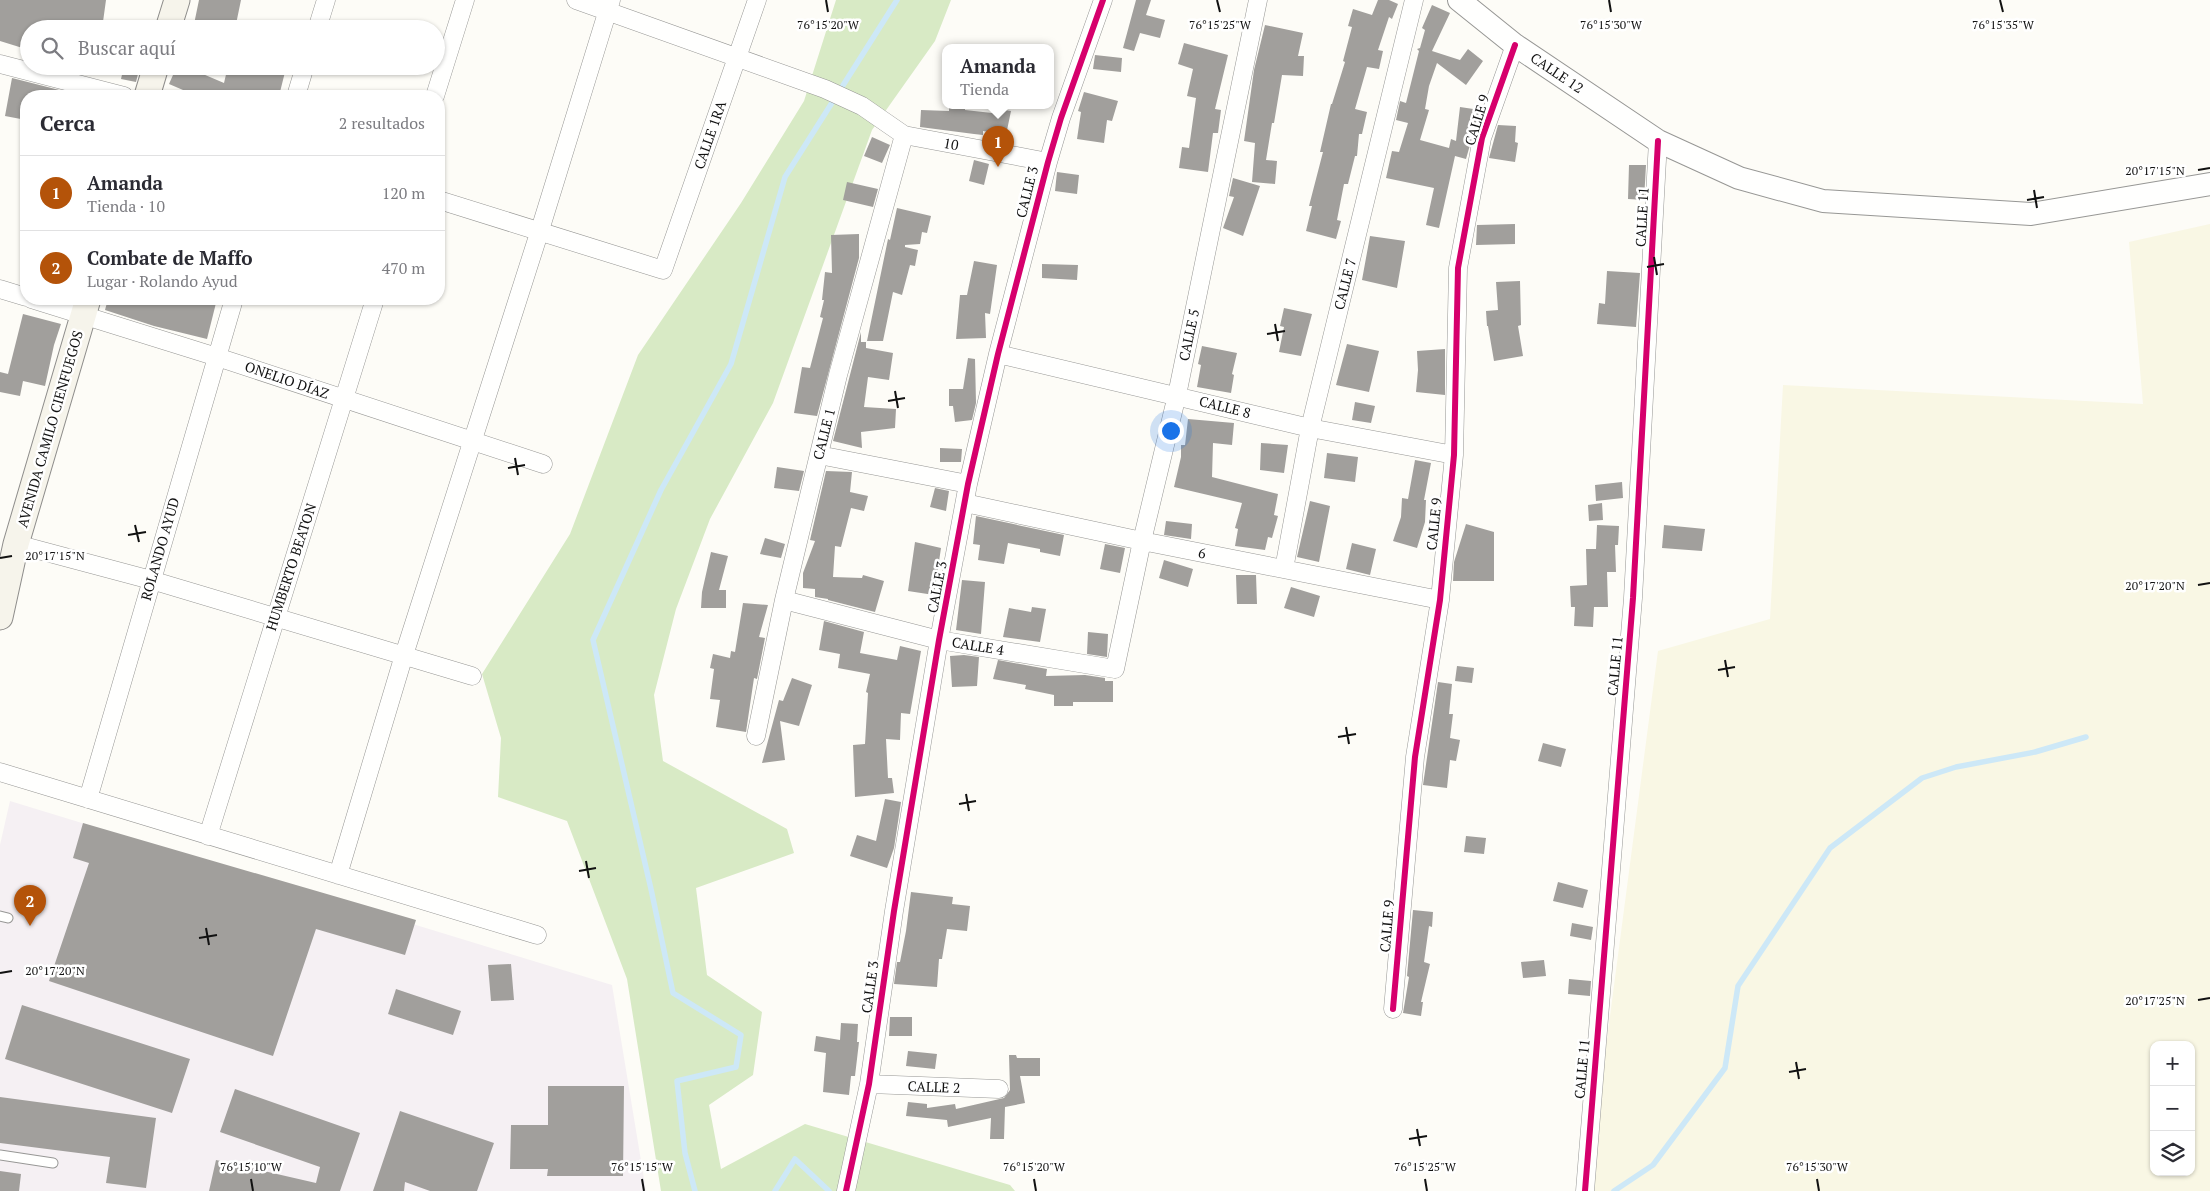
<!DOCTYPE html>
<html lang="es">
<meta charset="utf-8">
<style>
:root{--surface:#fff;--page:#f7f7f7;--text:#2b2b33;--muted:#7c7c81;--line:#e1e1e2;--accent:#b45309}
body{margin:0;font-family:"PT Serif",serif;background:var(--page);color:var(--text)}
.controls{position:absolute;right:15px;bottom:15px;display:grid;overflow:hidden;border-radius:10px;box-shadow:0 1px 4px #0004}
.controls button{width:45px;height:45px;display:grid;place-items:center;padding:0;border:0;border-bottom:1px solid var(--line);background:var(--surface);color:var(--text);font:25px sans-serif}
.you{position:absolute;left:1170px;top:430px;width:18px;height:18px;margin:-12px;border:4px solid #fff;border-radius:50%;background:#1a73e8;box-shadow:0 0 0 8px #1a73e833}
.badge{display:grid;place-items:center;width:32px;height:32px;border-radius:50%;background:var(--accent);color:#fff;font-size:16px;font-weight:700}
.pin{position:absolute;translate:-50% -41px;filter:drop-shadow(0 1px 2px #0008)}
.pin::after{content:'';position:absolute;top:26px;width:18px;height:15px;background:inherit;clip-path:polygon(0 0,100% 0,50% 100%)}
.popup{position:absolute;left:942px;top:44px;width:112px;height:65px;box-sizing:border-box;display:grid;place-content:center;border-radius:10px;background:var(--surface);filter:drop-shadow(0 1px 4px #0005);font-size:16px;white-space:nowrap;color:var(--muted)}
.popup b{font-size:19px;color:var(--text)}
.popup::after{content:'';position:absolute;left:50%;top:100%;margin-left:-10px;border:10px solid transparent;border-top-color:var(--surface)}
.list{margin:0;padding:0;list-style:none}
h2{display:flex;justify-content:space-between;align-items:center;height:65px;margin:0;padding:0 20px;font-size:21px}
h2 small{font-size:16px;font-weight:400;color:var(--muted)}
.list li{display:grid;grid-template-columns:32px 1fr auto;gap:15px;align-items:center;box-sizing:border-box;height:75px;padding:0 20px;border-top:1px solid var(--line)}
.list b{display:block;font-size:19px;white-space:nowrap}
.list p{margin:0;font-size:16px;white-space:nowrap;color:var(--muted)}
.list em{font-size:16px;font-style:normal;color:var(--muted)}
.icon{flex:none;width:28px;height:28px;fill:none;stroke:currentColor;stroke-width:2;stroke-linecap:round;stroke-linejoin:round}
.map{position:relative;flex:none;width:2210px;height:1191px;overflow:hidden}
.search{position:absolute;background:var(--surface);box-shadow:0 1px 4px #0004;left:20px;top:20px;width:425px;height:55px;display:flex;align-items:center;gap:12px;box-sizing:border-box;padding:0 18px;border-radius:28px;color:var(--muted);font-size:19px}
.panel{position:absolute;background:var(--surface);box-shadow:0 1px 4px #0004;left:20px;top:90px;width:425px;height:215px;border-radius:20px}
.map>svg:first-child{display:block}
</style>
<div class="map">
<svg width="2210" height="1191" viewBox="0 0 2210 1191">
<rect width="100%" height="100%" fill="#fdfcf7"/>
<path fill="#f5f0f3" d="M 10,801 L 612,985 L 646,1191 L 0,1191 L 0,845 Z"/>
<path fill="#f9f7e4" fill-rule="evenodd" d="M 2210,224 L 2210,1191 L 1587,1191 L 1658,651 L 1770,619 L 1783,385 L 2143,404 L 2129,242 ZM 2154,1045 L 2191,1045 L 2191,1172 L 2154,1172 Z"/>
<path fill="#d8eac5" d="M 836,0 L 951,0 L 935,41 L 872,130 L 773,403 L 710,519 L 676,609 L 654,695 L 663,761 L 787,829 L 794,853 L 696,888 L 707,975 L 762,1012 L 753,1075 L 709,1105 L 721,1169 L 805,1124 L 1010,1185 L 1015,1191 L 661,1191 L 627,979 L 567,821 L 498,797 L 501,738 L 482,674 L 570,534 L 638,355 L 741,203 L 804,101 Z"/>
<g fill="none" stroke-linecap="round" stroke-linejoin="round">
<path stroke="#cde8f7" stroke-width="5.5" d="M 695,1191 L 685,1153 L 677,1081 L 736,1067 L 741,1035 L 673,993 L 651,889 L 593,640 L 661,490 L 731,364 L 785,177 L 897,0
M 775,1191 L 795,1159 L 829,1191
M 1614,1191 L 1653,1165 L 1725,1068 L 1738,986 L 1830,848 L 1922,778 L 1956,767 L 2035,752 L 2086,737"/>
</g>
<path fill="#a19f9c" d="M 0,0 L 106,0 L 102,29 L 29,29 L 29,50 L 0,41 Z
M 199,0 L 241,0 L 235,29 L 193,29 Z
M 1136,0 L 1151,0 L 1146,15 L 1165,20 L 1160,38 L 1140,33 L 1134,51 L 1123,48 Z
M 1378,0 L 1389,0 L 1398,4 L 1392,19 L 1389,17 L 1378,50 L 1383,51 L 1379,69 L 1367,67 L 1355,109 L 1367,112 L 1362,134 L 1359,134 L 1357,156 L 1355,156 L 1348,184 L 1344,184 L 1337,220 L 1341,221 L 1336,239 L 1306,231 L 1312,206 L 1309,206 L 1323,152 L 1320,152 L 1331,104 L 1332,104 L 1345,62 L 1343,61 L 1352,27 L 1348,26 L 1353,9 L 1372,15 Z
M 1432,5 L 1450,13 L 1432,51 L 1460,60 L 1468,49 L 1483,61 L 1466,85 L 1437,63 L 1429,86 L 1425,109 L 1429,110 L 1420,140 L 1449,148 L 1451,139 L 1456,141 L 1460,107 L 1480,110 L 1466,159 L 1455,156 L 1439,228 L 1426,225 L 1434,188 L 1386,178 L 1392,151 L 1399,152 L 1408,123 L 1396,120 L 1400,101 L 1406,103 L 1419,51 L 1417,49 L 1420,48 L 1425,30 L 1422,28 Z
M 1265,25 L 1303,33 L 1298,56 L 1304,56 L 1303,76 L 1282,75 L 1274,123 L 1272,123 L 1266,160 L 1277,161 L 1275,184 L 1252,182 L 1255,143 L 1244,141 L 1254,70 Z
M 1184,43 L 1228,55 L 1215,109 L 1221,110 L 1218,133 L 1213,133 L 1208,172 L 1179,168 L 1182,147 L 1189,148 L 1196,98 L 1187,96 L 1193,69 L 1178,64 Z
M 1095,55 L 1122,58 L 1121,72 L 1093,69 Z
M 124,66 L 140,66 L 136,82 L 121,79 Z
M 177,66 L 184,66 L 224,83 L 228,66 L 278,66 L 286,68 L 279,96 L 197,96 L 169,84 Z
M 12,78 L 75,94 L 75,96 L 26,96 L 26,120 L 5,116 Z
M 1084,92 L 1118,101 L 1112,121 L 1107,120 L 1104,143 L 1077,139 L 1081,112 L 1078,111 Z
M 949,106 L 965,106 L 965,110 L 992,113 L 992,108 L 1011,111 L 1006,135 L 983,131 L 983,135 L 974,134 L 920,127 L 921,110 L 949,111 Z
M 1498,125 L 1516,126 L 1515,142 L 1518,143 L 1515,162 L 1489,158 Z
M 872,137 L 890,145 L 882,163 L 864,156 Z
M 974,160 L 989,164 L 984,185 L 969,181 Z
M 1629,165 L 1646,165 L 1644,200 L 1628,199 Z
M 1057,172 L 1079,175 L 1077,194 L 1055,191 Z
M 1233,178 L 1260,186 L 1243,236 L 1223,228 L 1234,197 L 1229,196 Z
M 847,182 L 878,189 L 873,207 L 843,200 Z
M 897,208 L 931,216 L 927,233 L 922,232 L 920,244 L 905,245 L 905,247 L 918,250 L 915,266 L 910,265 L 902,295 L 893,292 L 883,341 L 867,341 L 888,239 L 890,240 Z
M 1515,224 L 1515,244 L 1476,245 L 1477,225 Z
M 859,234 L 859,258 L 817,416 L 794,413 L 802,367 L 810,368 L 823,318 L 820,317 L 824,300 L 822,300 L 825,272 L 832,273 L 831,235 Z
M 1370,236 L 1405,241 L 1397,288 L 1362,280 Z
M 974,261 L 997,265 L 990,314 L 985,313 L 986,338 L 956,339 L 960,295 L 967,295 Z
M 1042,264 L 1078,265 L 1077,280 L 1042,278 Z
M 1607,271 L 1640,273 L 1636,327 L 1597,324 L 1599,303 L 1605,304 Z
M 1520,281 L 1521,325 L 1518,326 L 1523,356 L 1494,361 L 1488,326 L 1487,326 L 1486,311 L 1498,310 L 1496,282 Z
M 108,299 L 141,299 L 159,304 L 161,299 L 217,299 L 207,339 L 154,326 L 105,310 Z
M 1284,308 L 1312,314 L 1301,356 L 1279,352 L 1284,327 L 1280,326 Z
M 23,314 L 61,324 L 54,345 L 45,386 L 23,381 L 20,396 L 0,392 L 0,372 L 8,374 Z
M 861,332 L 861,342 L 866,342 L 866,348 L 893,353 L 889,380 L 868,377 L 864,407 L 896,409 L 895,428 L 861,432 L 862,448 L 833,441 Z
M 1347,344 L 1379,351 L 1369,392 L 1336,385 Z
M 1202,346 L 1237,353 L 1232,374 L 1234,375 L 1231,393 L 1197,387 L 1201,365 L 1198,364 Z
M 1445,349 L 1445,395 L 1416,392 L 1418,370 L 1417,351 Z
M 968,358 L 975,359 L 976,403 L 972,420 L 955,422 L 953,406 L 949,406 L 949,389 L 963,389 Z
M 1355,402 L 1375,406 L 1371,423 L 1352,420 Z
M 1188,419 L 1234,423 L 1232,445 L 1213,443 L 1212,477 L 1278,494 L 1274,515 L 1278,516 L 1272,538 L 1268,537 L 1265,550 L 1235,546 L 1238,529 L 1235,528 L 1242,503 L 1174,487 L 1181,457 L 1181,445 L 1185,445 Z
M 1261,443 L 1288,445 L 1284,473 L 1260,470 Z
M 940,448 L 962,449 L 961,462 L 940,462 Z
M 1327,453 L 1358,457 L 1355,482 L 1324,478 Z
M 1415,460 L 1431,463 L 1424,500 L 1426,500 L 1425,522 L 1417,548 L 1393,541 L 1401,517 L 1402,498 L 1408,499 Z
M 777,467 L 804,471 L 799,491 L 774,488 Z
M 826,471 L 852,472 L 850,492 L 868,496 L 864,511 L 851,508 L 841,547 L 835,546 L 833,577 L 862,578 L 863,575 L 884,581 L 875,612 L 828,600 L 828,599 L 815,597 L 815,589 L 803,588 L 803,573 L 815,541 L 810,540 Z
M 1622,482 L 1623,498 L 1596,501 L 1595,485 Z
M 935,488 L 949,491 L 946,511 L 930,507 Z
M 1310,501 L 1330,506 L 1319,562 L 1297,557 Z
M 1602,503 L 1603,520 L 1589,521 L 1588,505 Z
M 976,516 L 1064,535 L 1060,556 L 1040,552 L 1040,549 L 1008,543 L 1004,564 L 978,560 L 980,545 L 973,544 Z
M 1166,521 L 1192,524 L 1191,539 L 1164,535 Z
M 1466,524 L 1494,532 L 1494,581 L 1453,581 L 1454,562 Z
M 1597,525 L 1619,526 L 1618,545 L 1615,545 L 1616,572 L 1607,572 L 1608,607 L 1594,607 L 1593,627 L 1574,626 L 1575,607 L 1571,607 L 1570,586 L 1587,585 L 1586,549 L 1596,549 Z
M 1664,525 L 1705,529 L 1702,551 L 1662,548 Z
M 765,538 L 785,544 L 781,558 L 760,554 Z
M 915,542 L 941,548 L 934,595 L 908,591 Z
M 1352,543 L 1376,549 L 1370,575 L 1346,569 Z
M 1105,544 L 1125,548 L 1120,573 L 1100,569 Z
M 711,552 L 728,556 L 719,590 L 726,590 L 726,608 L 701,608 L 702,592 Z
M 1164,560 L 1193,569 L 1188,587 L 1159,578 Z
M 1236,575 L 1256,575 L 1257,604 L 1237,604 Z
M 962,580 L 985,582 L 981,634 L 956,630 Z
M 1291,587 L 1320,596 L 1314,617 L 1284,608 Z
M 743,603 L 768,605 L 759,637 L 765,638 L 757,679 L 754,678 L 746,732 L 716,727 L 720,700 L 710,699 L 714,669 L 710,668 L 713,654 L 730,658 L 731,651 L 735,652 Z
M 1032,607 L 1046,609 L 1040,642 L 1003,637 L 1009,608 L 1031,612 Z
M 824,621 L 864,632 L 860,653 L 897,660 L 900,646 L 921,651 L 910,714 L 901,713 L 900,740 L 886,739 L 888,778 L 892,778 L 894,793 L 855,797 L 853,745 L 865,744 L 868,693 L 866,692 L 870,674 L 838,668 L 840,654 L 819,650 Z
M 1088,632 L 1108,634 L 1107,657 L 1087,654 Z
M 964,655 L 979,657 L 977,686 L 952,687 L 950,656 Z
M 998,660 L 1047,669 L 1046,676 L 1085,675 L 1105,678 L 1105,681 L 1113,681 L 1113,702 L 1073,702 L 1073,706 L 1054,706 L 1054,695 L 1025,689 L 1026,685 L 993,679 Z
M 1457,666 L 1474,668 L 1472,683 L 1455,681 Z
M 792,678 L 812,685 L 799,726 L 780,721 L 785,760 L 762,763 L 779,700 L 783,701 Z
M 1438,682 L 1452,684 L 1449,714 L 1453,714 L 1450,738 L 1460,740 L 1456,761 L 1450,760 L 1447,788 L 1423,785 Z
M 1543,743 L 1566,749 L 1561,767 L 1538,761 Z
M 885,799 L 901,802 L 894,848 L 887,868 L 850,856 L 857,835 L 876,841 Z
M 83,823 L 416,920 L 405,955 L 316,929 L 273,1056 L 49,981 L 89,863 L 73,858 Z
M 1466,836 L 1486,838 L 1484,854 L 1464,852 Z
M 1558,882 L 1588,890 L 1583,908 L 1553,901 Z
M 911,892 L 953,897 L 952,904 L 970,906 L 967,931 L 947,929 L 942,959 L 939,959 L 937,987 L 894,984 L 897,962 L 900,962 L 906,931 Z
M 1413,910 L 1433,912 L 1432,927 L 1429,926 L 1424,962 L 1430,964 L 1421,1002 L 1423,1002 L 1421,1016 L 1403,1013 L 1409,977 L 1407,976 Z
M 1572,923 L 1593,927 L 1591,940 L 1570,936 Z
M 1544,960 L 1546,976 L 1523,978 L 1521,962 Z
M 511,964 L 514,1000 L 491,1001 L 488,965 Z
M 1569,979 L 1591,981 L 1590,996 L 1568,994 Z
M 396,989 L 461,1011 L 453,1035 L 388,1014 Z
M 22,1005 L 190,1059 L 172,1113 L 5,1059 Z
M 890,1017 L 912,1017 L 912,1036 L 889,1036 Z
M 841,1023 L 858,1024 L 857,1042 L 859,1042 L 855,1076 L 851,1076 L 849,1095 L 823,1092 L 826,1053 L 814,1051 L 816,1036 L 840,1040 Z
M 908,1051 L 937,1054 L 935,1069 L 906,1066 Z
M 1009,1055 L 1016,1055 L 1017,1058 L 1040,1058 L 1040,1076 L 1020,1076 L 1025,1103 L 1005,1107 L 1004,1139 L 990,1139 L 991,1118 L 948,1127 L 947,1120 L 906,1116 L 908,1102 L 927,1104 L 927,1108 L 955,1104 L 956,1109 L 1004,1098 L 1010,1090 Z
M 548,1086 L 624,1086 L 623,1176 L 547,1176 L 548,1169 L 510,1169 L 511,1125 L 548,1125 Z
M 235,1089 L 360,1133 L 340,1191 L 209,1191 L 216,1160 L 316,1183 L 320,1167 L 220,1132 Z
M 0,1097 L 156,1118 L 146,1188 L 106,1183 L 110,1157 L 0,1143 Z
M 400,1111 L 494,1143 L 477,1191 L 430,1191 L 405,1182 L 404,1191 L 373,1191 Z
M 0,1171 L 21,1174 L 19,1191 L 0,1191 Z"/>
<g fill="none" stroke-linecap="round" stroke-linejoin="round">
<g stroke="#979795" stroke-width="11">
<path id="service" d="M 0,916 L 8,918
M 0,1155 L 53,1163"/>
</g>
<g stroke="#979795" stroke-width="19">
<path id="minor" d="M 576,0 L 825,89 L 862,106 L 904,135 L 1048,162
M 317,29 L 326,0
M 0,64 L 124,96
M 296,96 L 305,66
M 435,96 L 465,0
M 439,200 L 663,270 L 757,0
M 0,289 L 26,297
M 31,299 L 217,357 L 543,464
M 998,354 L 1310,428 L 1454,455
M 819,455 L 968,484
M 965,503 L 1142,541 L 1440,600
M 16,544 L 151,580 L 472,676
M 1284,569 L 1310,428 L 1414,0
M 784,600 L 939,640 L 1115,669 L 1142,541 L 1177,395 L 1258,0
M 756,736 L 784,600 L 838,375 L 904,135
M 0,772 L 537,935
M 88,799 L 234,299
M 208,836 L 375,299
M 338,875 L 404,655 L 540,230 L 611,0
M 1393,1009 L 1415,757 L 1440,600 L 1454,455 L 1458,268 L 1482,138 L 1515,45
M 869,1084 L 999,1089
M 846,1191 L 869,1084 L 894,911 L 939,640 L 968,484 L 998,354 L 1048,162 L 1061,118 L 1103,0
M 1585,1191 L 1633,598 L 1658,141"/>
</g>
<g stroke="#979795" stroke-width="24">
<path id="tertiary" d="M 1459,0 L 1515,45 L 1658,141 L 1739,178 L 1823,201 L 2031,214 L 2210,184"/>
</g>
<g stroke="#8e8d8b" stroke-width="27">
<path id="secondary" d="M 168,29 L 177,0
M 147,96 L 156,66
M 0,617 L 16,544 L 88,299"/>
</g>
<use href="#service" stroke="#fffffe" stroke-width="9"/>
<use href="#minor" stroke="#fffffe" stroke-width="18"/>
<use href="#tertiary" stroke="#fffffe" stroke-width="22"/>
<use href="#secondary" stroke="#f6f4eb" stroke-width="25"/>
<g stroke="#fff" stroke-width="9">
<path id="cycleway" d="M 1393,1009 L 1415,757 L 1440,600 L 1454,455 L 1458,268 L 1482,138 L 1515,45
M 846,1191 L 869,1084 L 894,911 L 939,640 L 968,484 L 998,354 L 1048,162 L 1061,118 L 1103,0
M 1585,1191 L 1633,598 L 1658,141"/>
</g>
<use href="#cycleway" stroke="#d6006c" stroke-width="6"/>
</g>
<path fill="none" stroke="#111" stroke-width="2" d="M 826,0 L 828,12M 1217,0 L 1220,12M 1609,0 L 1611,12M 2000,0 L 2003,12M 2198,170 L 2210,168M 2034,190 L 2037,208M 2027,200 L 2044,197M 1654,257 L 1657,275M 1647,267 L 1664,264M 1275,324 L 1278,341M 1267,334 L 1285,331M 895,391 L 898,408M 888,401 L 905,398M 515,458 L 518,475M 508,468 L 525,465M 135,525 L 139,542M 128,535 L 146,532M 0,558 L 12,556M 2198,585 L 2210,583M 1725,660 L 1728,677M 1718,670 L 1735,667M 1346,727 L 1349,744M 1338,737 L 1356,734M 966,794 L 969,811M 959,804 L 976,801M 586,861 L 589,878M 579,871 L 596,868M 206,928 L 209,945M 199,938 L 217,935M 0,973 L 12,971M 2198,1000 L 2210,998M 1796,1062 L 1799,1079M 1789,1072 L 1806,1069M 1417,1129 L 1420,1146M 1409,1139 L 1427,1136M 251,1179 L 253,1191M 642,1179 L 644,1191M 1034,1179 L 1036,1191M 1425,1179 L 1427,1191M 1817,1179 L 1819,1191"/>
<g text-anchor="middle" stroke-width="5" stroke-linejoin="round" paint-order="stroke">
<g font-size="14" fill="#111" stroke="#fff">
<text transform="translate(1557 73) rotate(34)" y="5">CALLE 12</text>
<text transform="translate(1477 120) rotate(-73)" y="5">CALLE 9</text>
<text transform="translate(710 135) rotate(-71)" y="5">CALLE 1RA</text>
<text transform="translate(951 144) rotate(10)" y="5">10</text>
<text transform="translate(1027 192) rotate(-76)" y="5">CALLE 3</text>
<text transform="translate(1642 217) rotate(-87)" y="5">CALLE 11</text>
<text transform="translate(1345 284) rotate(-76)" y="5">CALLE 7</text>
<text transform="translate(1189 335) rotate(-78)" y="5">CALLE 5</text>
<text transform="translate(287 380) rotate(19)" y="5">ONELIO DÍAZ</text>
<text transform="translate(1225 407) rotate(14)" y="5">CALLE 8</text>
<text transform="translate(50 429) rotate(-74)" y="5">AVENIDA CAMILO CIENFUEGOS</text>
<text transform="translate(824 434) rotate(-76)" y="5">CALLE 1</text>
<text transform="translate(1434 524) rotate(-84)" y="5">CALLE 9</text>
<text transform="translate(160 549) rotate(-74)" y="5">ROLANDO AYUD</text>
<text transform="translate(1202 553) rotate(11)" y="5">6</text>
<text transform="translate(291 567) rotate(-72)" y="5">HUMBERTO BEATON</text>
<text transform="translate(937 587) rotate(-79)" y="5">CALLE 3</text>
<text transform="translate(978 646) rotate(9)" y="5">CALLE 4</text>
<text transform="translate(1615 666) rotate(-85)" y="5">CALLE 11</text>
<text transform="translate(1387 926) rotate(-85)" y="5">CALLE 9</text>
<text transform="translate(870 987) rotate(-82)" y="5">CALLE 3</text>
<text transform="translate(1582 1069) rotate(-85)" y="5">CALLE 11</text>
<text transform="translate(934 1087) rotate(2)" y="5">CALLE 2</text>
</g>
</g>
<g font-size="12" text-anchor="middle" fill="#111" stroke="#fff" stroke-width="5" stroke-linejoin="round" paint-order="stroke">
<text x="828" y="29">76°15'20"W</text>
<text x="1220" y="29">76°15'25"W</text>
<text x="2003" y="29">76°15'35"W</text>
<text x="1611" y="29">76°15'30"W</text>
<text x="2155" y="175">20°17'15"N</text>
<text x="55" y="560">20°17'15"N</text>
<text x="2155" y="590">20°17'20"N</text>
<text x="55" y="975">20°17'20"N</text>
<text x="2155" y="1005">20°17'25"N</text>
<text x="251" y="1171">76°15'10"W</text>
<text x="642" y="1171">76°15'15"W</text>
<text x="1034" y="1171">76°15'20"W</text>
<text x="1425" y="1171">76°15'25"W</text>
<text x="1817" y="1171">76°15'30"W</text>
</g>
</svg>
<div class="controls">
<button>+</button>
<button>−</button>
<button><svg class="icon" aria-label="layers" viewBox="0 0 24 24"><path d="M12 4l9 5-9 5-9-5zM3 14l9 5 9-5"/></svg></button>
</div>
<div class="you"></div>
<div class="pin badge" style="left:998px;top:167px">1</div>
<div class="popup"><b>Amanda</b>Tienda</div>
<div class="pin badge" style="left:30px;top:926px">2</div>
<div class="search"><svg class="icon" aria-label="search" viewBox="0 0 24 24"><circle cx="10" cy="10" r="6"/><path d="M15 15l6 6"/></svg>Buscar aquí</div>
<section class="panel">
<h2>Cerca<small>2 resultados</small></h2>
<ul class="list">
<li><span class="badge">1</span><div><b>Amanda</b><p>Tienda · 10</p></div><em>120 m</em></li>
<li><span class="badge">2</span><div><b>Combate de Maffo</b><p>Lugar · Rolando Ayud</p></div><em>470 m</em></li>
</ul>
</section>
</div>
